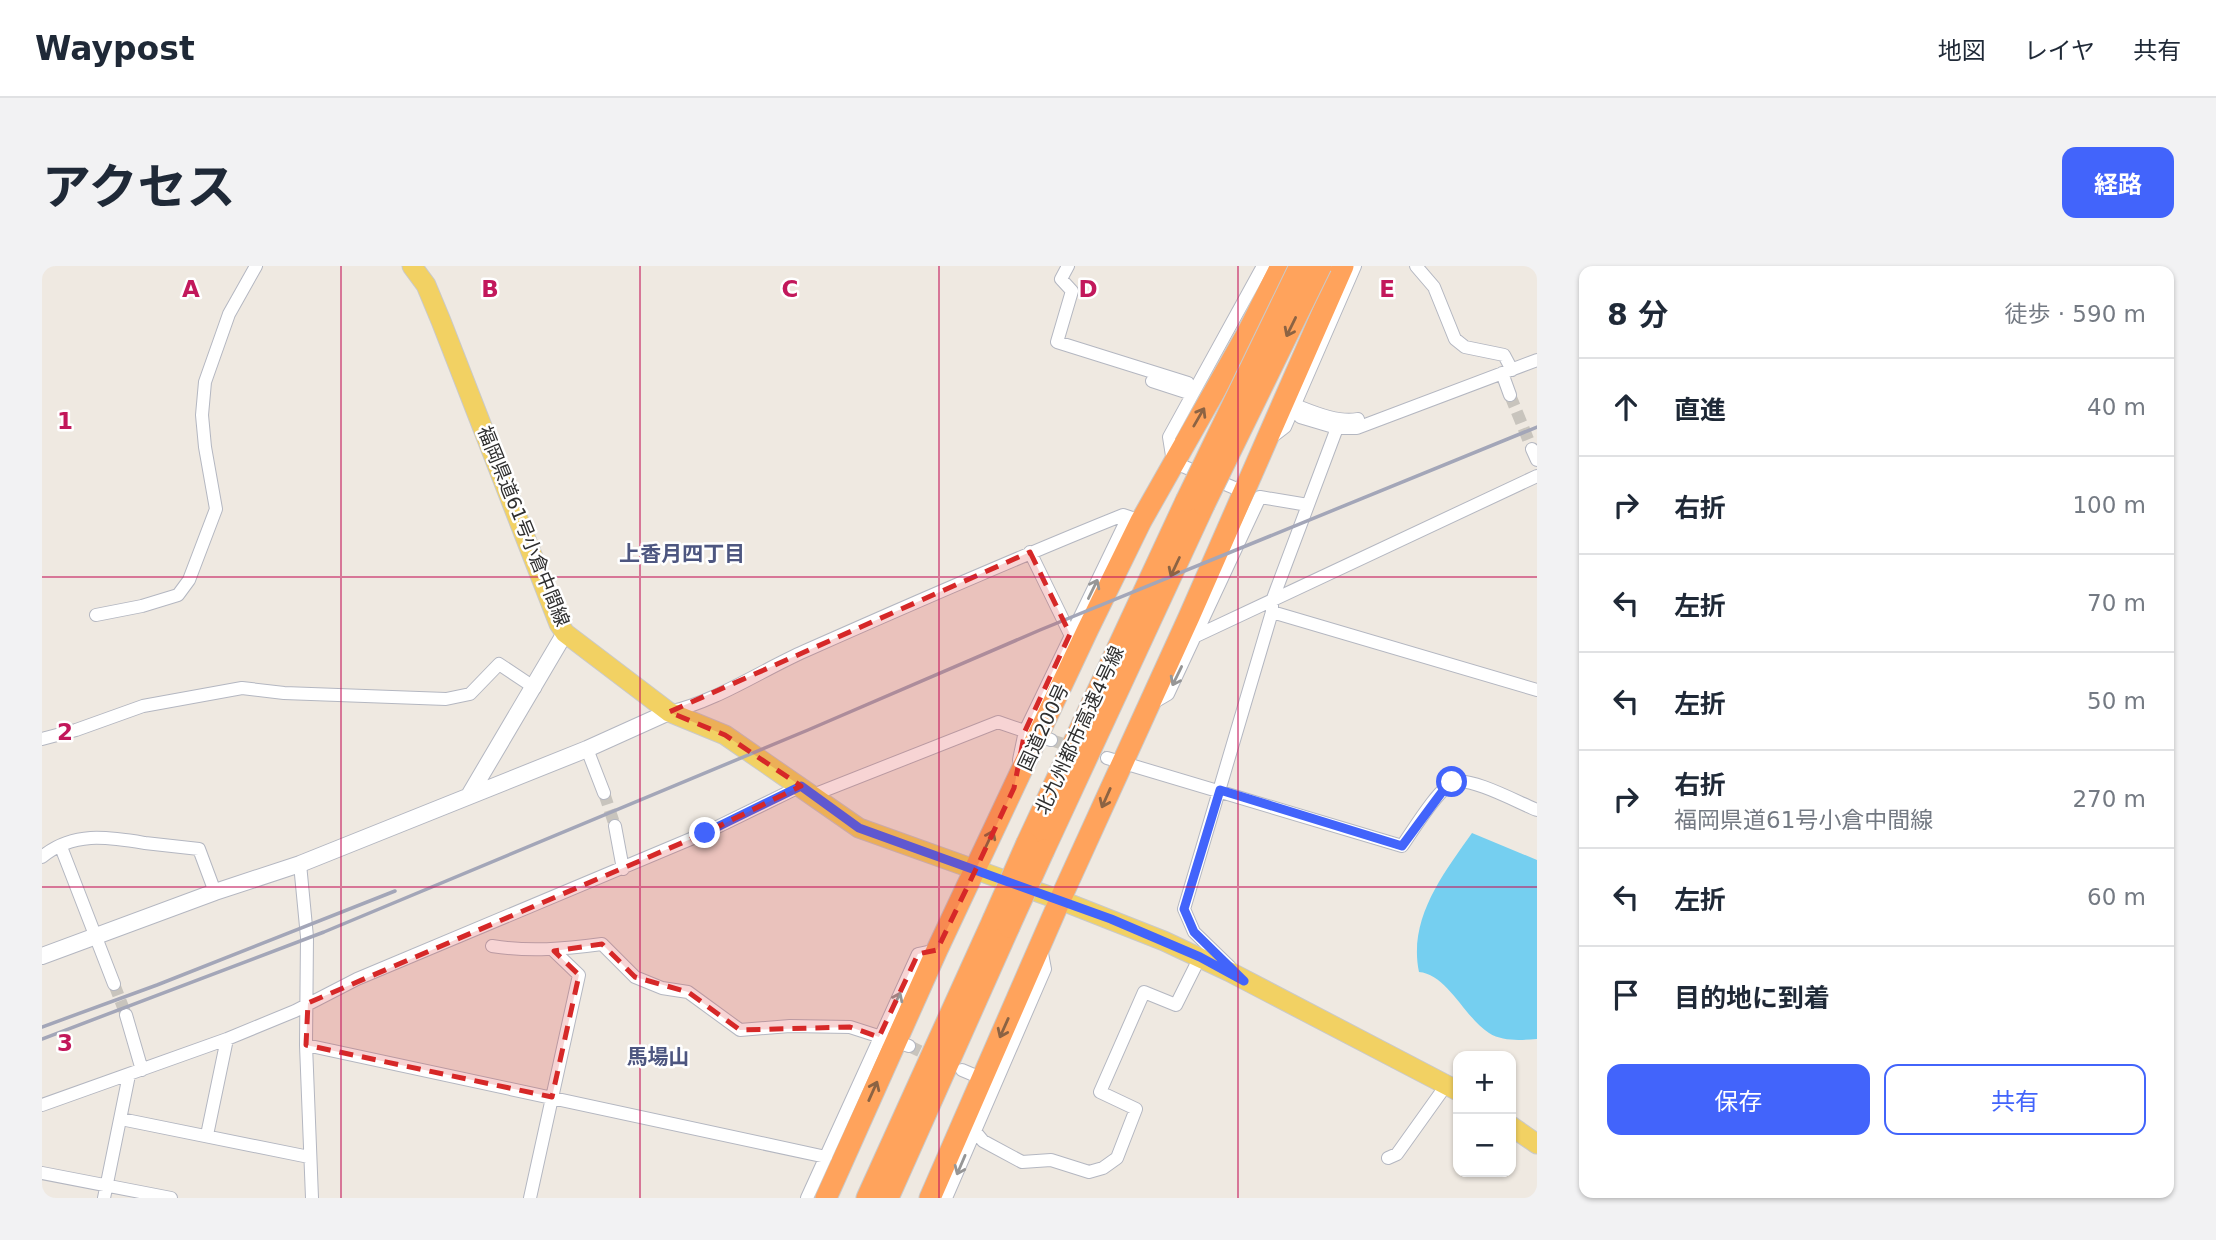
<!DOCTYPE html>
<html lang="ja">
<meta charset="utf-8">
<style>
:root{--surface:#fff;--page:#f2f2f3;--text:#1f2937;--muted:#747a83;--line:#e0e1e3;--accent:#4264fb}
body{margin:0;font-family:"DejaVu Sans","Noto Sans JP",sans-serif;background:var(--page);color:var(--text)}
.controls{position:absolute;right:21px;bottom:21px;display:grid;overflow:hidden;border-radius:14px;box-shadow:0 2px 5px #0004}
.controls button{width:63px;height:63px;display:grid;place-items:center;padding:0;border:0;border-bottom:2px solid var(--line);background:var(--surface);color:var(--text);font:35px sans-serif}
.stop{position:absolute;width:21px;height:21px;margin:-16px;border:5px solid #4264fb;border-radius:50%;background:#fff}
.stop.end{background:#4264fb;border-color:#fff;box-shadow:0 2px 7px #0008}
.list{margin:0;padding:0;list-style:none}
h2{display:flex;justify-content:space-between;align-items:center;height:91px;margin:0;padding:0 28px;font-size:30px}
h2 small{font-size:23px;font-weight:400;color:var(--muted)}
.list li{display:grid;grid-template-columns:46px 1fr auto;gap:21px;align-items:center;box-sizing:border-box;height:98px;padding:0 28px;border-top:2px solid var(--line)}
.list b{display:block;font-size:26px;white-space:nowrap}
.list p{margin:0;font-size:23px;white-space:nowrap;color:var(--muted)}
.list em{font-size:23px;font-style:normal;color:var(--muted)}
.actions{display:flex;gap:14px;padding:21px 28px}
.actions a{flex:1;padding:16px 0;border:2px solid var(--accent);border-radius:14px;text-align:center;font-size:24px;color:var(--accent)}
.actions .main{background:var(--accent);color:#fff}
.icon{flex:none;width:38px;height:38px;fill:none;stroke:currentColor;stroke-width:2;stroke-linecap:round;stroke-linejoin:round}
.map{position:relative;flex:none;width:1495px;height:932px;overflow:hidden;border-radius:14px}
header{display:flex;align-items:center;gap:42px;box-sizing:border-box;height:98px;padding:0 35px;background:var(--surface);border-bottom:2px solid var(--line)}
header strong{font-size:33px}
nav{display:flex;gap:38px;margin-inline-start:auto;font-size:24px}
.intro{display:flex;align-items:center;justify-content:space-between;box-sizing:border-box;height:168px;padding:0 42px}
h1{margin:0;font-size:49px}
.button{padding:18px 32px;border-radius:14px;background:var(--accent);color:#fff;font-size:24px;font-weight:700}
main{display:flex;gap:42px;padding:0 42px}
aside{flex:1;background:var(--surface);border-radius:14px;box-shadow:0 2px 5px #0004}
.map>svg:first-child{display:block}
</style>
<header>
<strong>Waypost</strong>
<nav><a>地図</a><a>レイヤ</a><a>共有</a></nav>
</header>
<div class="intro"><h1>アクセス</h1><a class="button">経路</a></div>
<main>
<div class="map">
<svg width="1495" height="932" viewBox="0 0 1495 932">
<rect width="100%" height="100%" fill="#efe9e1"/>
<path fill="#75cff0" d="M 1430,567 L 1495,594 L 1495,773 C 1480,774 1461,776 1447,767 C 1423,752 1405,708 1377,706 C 1366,653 1401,608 1430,567 Z"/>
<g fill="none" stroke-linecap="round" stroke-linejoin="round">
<path stroke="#c8c4bd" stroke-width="12" stroke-dasharray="12 6" stroke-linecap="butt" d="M 1468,129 L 1490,183
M 1009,474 L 1065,492
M 562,527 L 573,560
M 72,718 L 84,749
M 867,780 L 894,793"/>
<g stroke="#b4b7c1" stroke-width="14">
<path id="street" d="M 1026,0 L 1019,13 L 1030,25 L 1015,76 L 1146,117
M 1374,0 L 1392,21 L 1413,73 L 1423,81 L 1462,89 L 1470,104
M 1460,107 L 1468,129
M 1110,115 L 1150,128
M 1253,139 C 1271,146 1296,157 1316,153
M 1258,151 L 1295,162 L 1315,162 L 1495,94
M 1230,171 L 1243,161 L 1313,0
M 1490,183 L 1495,194
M 1202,226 L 1131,196 L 1127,171 L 1221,0
M 988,286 L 1028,368
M 1230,346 L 1495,424
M 54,349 L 100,340 L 136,329 L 147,314 L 174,243 L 163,181 L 160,149 L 163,116 L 187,48 L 214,0
M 1154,370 L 1495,210
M 1109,438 L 1126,428 L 1218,231 L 1266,239
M 627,446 C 675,435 718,405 763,385 C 869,338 974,292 1081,249 L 1099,255
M 0,473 L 34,464 L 101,440 L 200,422 L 242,427 L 404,433 L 428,428 L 457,398 L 493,422
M 545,483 L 562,527
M 1065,492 L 1360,580 C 1370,566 1397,521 1412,516 C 1430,511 1477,537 1495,544
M 977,494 L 983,465 L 1086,251
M 771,529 L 956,456 L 1009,474
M 573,560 L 581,603
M 19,581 L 72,718
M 0,591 C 31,565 66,571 103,577 C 121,579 139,581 157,583 L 173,626
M 258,598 L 265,671 L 264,779 L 270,932
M 450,680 C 488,686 522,683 560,678 L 593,711 L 620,722 L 646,726 L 698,764 L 748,760 L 808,761 L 867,780
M 1188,701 L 1152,666 L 1142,643 L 1230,346 L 1230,335 L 1295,162
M 84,749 L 100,804
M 264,779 L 784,891
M 920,804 L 946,815
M 0,839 L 185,773 L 253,745 L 315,713 L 663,567 L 759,520
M 922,852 L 941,875 L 980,896 L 1009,894 L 1047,906 L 1061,902 L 1075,892 L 1094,843 L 1058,826 L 1102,726 L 1134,739 L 1158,691
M 79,853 L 267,891
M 165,869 L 185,773
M 1346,892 L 1355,888 L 1405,818
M 0,907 L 129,932
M 62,932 L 87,809
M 488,932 L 537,709 L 512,685
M 765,932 L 876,688 L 895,684
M 904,932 L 1003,703 L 999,682"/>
</g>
<g stroke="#b4b7c1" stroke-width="18">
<path id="secondary" d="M 428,528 L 523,367
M 0,690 L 173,626 L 258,598 L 545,483 L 627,446"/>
</g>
<g stroke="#c9c9c9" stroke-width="21">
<path id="primary" d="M 370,0 L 384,19 L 399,55 L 517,358 L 523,367 L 627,446 L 683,469 L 817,562 L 1018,634 L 1122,675 L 1188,706 L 1416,825
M 1469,860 L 1495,878"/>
</g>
<g stroke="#c9c9c9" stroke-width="23">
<path id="highway" d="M 985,577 L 1144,235
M 1002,584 L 1162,239
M 784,932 L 895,684 L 1046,363 L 1099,255 L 1205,68 L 1239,0
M 825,932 L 951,654
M 846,932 L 967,661
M 888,932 L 1018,634 L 1147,351 L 1301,0"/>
</g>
<use href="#street" stroke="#fff" stroke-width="12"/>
<use href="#secondary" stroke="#fff" stroke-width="16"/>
<use href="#primary" stroke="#f2d163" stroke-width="19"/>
<use href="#highway" stroke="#ffa35c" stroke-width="21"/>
<path stroke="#a3a6b8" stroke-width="3.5" d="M 0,761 L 115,719 L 353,625
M 0,773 L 282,666 L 766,464 L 998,364 L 1495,161"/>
<g stroke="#c9c9c9" stroke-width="23" stroke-linecap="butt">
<path id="highway-bridge" d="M 1144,235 L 1258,0
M 1162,239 L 1279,0
M 951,654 L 985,577
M 967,661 L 1002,584"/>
</g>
<use href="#highway-bridge" stroke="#ffa35c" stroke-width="21"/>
</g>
<defs><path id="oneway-shaft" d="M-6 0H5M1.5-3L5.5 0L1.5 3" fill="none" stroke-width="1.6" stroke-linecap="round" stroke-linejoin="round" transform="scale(1.75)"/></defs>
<g stroke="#8c6343">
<use href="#oneway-shaft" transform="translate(1249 61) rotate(116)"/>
<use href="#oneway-shaft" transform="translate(1157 151) rotate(-60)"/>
<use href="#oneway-shaft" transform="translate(1133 301) rotate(115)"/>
<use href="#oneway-shaft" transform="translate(1064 532) rotate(114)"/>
<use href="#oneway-shaft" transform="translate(947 574) rotate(-65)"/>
<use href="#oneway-shaft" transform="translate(962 762) rotate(114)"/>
<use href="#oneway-shaft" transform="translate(831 825) rotate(-66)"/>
</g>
<g stroke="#969696">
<use href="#oneway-shaft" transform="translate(1051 323) rotate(-64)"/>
<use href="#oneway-shaft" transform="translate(1135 410) rotate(116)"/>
<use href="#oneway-shaft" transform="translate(854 736) rotate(-65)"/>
<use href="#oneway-shaft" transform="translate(919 899) rotate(113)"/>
</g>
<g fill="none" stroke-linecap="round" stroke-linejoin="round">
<path stroke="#4264fb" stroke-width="9" d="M 663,567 L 759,520 L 817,562 L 1069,653 L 1158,691 L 1202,715 L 1152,666 L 1142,643 L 1178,524 L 1360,580 L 1400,526 L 1410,516"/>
</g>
<path fill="#d62828" fill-opacity="0.2" stroke="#d62828" stroke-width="5" stroke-dasharray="14 9" stroke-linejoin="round" d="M 988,286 L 1028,368 L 983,465 L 972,522 L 933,605 L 895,684 L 876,688 L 837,771 L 808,761 L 698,764 L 646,726 L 593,711 L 560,678 L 512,685 L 537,709 L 510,831 L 264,779 L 266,737 L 663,567 L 759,520 L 683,469 L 627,446 Z"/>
<path fill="none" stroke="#c2185b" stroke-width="2" stroke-opacity="0.55" d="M 299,0 L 299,932M 598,0 L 598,932M 897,0 L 897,932M 1196,0 L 1196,932M 0,311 L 1495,311M 0,621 L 1495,621"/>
<g text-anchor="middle" stroke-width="5" stroke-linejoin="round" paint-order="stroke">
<g font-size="19" fill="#2e2e2e" stroke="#fff">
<text transform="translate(482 260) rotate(68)" y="7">福岡県道61号小倉中間線</text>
<text transform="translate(1001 461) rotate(-65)" y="7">国道200号</text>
<text transform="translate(1037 464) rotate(-65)" y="7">北九州都市高速4号線</text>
</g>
<g font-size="21" font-weight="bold" fill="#4d5680" stroke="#fff">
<text x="640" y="295">上香月四丁目</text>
<text x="616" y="798">馬場山</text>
</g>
</g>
<g font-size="23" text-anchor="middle" font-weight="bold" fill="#c2185b" stroke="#fff" stroke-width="5" stroke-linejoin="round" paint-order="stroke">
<text x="149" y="31">A</text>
<text x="448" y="31">B</text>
<text x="748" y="31">C</text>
<text x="1046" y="31">D</text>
<text x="1345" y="31">E</text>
<text x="23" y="163">1</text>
<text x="23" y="474">2</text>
<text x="23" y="785">3</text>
</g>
</svg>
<div class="controls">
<button>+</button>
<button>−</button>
</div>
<div class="stop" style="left:1410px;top:516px"></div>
<div class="stop end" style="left:663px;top:567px"></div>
</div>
<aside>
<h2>8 分<small>徒歩 · 590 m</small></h2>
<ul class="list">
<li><svg class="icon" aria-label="ahead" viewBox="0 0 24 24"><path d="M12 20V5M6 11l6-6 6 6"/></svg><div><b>直進</b></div><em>40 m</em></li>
<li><svg class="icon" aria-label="right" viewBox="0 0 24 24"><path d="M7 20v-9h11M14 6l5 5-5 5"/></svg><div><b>右折</b></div><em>100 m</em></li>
<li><svg class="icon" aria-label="left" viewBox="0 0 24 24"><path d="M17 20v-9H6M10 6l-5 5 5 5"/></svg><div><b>左折</b></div><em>70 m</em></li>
<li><svg class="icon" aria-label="left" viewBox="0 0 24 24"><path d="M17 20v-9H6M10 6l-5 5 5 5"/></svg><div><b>左折</b></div><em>50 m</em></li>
<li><svg class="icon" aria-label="right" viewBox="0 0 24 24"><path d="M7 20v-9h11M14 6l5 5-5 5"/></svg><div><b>右折</b><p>福岡県道61号小倉中間線</p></div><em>270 m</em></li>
<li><svg class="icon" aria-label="left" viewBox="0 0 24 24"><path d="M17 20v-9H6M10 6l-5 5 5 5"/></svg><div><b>左折</b></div><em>60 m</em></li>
<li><svg class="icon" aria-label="arrive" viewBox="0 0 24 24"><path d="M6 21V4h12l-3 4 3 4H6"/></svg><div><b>目的地に到着</b></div></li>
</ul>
<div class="actions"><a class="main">保存</a><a>共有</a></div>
</aside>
</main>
